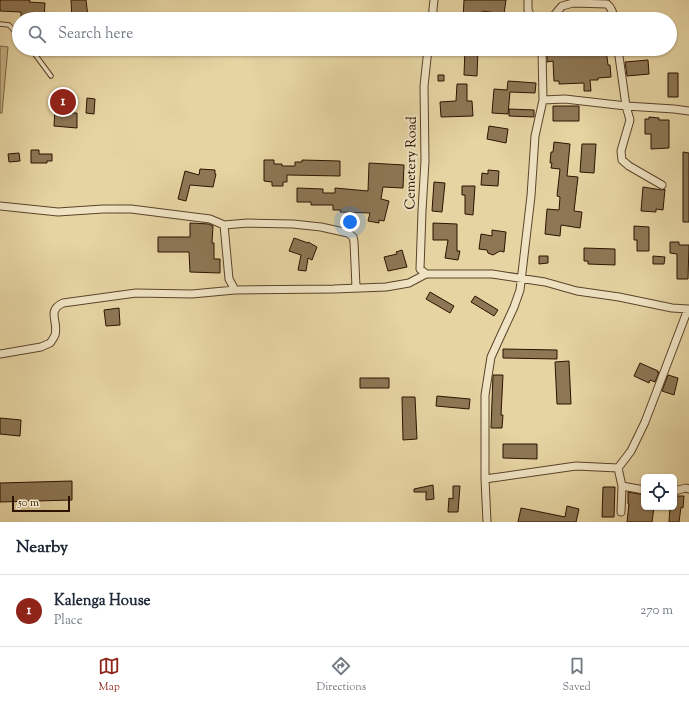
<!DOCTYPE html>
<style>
:root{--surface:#fff;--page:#f2f2f3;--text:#1f2937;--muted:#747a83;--line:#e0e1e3;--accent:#8f2418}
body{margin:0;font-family:"Sorts Mill Goudy",serif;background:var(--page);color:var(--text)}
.controls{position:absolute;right:12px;bottom:12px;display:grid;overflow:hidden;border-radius:6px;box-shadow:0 1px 3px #0004}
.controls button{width:36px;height:36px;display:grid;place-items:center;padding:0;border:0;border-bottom:1px solid var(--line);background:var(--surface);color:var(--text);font:20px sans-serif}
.scale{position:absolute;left:12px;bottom:10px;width:58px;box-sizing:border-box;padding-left:4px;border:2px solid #2d1300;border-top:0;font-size:11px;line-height:14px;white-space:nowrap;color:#2d1300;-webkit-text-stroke:3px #efe3c3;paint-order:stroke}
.you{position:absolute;left:350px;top:222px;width:14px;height:14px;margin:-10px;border:3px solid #fff;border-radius:50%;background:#1a73e8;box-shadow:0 0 0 6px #1a73e833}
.badge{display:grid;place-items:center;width:26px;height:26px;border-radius:50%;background:var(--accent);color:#fff;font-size:13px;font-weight:700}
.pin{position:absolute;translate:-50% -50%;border:2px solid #fff;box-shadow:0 1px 4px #0006}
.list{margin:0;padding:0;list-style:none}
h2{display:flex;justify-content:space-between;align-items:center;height:52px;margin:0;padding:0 16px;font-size:17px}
h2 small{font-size:13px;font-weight:400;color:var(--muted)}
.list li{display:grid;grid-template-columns:26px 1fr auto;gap:12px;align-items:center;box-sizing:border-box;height:72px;padding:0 16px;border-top:1px solid var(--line)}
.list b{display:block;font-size:15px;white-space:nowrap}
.list p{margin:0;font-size:13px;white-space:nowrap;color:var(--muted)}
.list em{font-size:13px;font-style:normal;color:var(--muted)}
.icon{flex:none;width:22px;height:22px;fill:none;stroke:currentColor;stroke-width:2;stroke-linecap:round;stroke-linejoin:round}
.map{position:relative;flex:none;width:689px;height:522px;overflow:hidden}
.search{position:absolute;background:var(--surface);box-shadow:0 1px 3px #0004;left:12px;right:12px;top:12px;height:44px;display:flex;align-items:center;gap:10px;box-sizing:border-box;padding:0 14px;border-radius:22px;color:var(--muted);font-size:15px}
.sheet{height:124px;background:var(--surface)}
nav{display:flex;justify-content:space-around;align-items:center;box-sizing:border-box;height:56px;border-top:1px solid var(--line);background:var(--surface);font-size:11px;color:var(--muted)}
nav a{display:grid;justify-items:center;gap:2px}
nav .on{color:var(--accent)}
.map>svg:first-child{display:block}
</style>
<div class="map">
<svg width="689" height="522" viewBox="0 0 689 522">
<rect width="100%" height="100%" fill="#e6d4a3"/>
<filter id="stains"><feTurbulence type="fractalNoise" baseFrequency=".005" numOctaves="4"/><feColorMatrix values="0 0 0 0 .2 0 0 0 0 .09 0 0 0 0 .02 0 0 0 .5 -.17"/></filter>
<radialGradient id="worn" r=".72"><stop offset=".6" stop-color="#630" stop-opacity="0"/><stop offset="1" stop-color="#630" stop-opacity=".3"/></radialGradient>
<path fill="#c7b387" stroke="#7a6344" d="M 0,46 L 8,47 L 2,113 L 0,113 Z"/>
<path fill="#8d7755" stroke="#2d1300" d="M 0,0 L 30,0 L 29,2 L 45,3 L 44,19 L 21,19 L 21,12 L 0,11 Z
M 71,0 L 86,0 L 88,17 L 86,17 L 86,19 L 72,19 Z
M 464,0 L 506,0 L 504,14 L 482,11 L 481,19 L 463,19 Z
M 465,49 L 478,49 L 477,76 L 464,75 Z
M 556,49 L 606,49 L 608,65 L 610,65 L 611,77 L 598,78 L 598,80 L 590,80 L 591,91 L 584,91 L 584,83 L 559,84 L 559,81 L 554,81 L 553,61 L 547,62 L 547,54 L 556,54 Z
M 648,60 L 649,74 L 627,76 L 625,62 Z
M 668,73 L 678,73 L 678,97 L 668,97 Z
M 438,75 L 444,75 L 444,81 L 438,81 Z
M 508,81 L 536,83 L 535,93 L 510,92 L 508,114 L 492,113 L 494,89 L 507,90 Z
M 457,84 L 467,84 L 467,101 L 472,101 L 473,116 L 441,117 L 440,102 L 456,101 Z
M 56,91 L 73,92 L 71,113 L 77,113 L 77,128 L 54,126 Z
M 87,98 L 95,99 L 94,114 L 86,113 Z
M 553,106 L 579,106 L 579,121 L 553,121 Z
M 509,109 L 534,110 L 534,117 L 509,116 Z
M 649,117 L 659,118 L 659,120 L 669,120 L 669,148 L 651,149 L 651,134 L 645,134 L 645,119 L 649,119 Z
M 489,126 L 508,129 L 506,143 L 487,139 Z
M 554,142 L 570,144 L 567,176 L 578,177 L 574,211 L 582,212 L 580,228 L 561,225 L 560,236 L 545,234 L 547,209 L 559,210 L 560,197 L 557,196 L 560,169 L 551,168 L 552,163 L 550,163 L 551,152 L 553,152 Z
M 582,144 L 596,144 L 594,173 L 580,172 Z
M 31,150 L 39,150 L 39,154 L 52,154 L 52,161 L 47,161 L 47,163 L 31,163 Z
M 683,152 L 689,153 L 689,222 L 683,222 Z
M 19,153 L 20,161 L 9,162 L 8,154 Z
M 264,160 L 274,160 L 274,164 L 282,164 L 282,166 L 295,166 L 295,162 L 302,162 L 302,160 L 340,161 L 340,176 L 287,175 L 287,182 L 283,182 L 283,186 L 272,186 L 272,182 L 264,181 Z
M 369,163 L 404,165 L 403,188 L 383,187 L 381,199 L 389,201 L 384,221 L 379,220 L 379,223 L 368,221 L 370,213 L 340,212 L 341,210 L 333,210 L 333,205 L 311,205 L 311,202 L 297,202 L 297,188 L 323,189 L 323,193 L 335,193 L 335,188 L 368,191 Z
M 200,169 L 215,170 L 215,174 L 216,174 L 213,187 L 190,185 L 186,201 L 178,199 L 185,171 L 199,175 Z
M 488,170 L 499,171 L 498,186 L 481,185 L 482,173 L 488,174 Z
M 434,182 L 445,183 L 442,212 L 432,211 Z
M 462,186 L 475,186 L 473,215 L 465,214 L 465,195 L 462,195 Z
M 643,187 L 662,190 L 665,189 L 663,210 L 656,209 L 656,212 L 641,211 Z
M 190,223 L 209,224 L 213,226 L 212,243 L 214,243 L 214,259 L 220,259 L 220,273 L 190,272 L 189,252 L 158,252 L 158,237 L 190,237 Z
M 433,223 L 457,224 L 457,251 L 460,251 L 458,260 L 445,258 L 448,240 L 433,240 Z
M 634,226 L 649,227 L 649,251 L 637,251 L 637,240 L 634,240 Z
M 492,230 L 506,232 L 504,252 L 500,251 L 493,255 L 488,253 L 487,250 L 479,249 L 481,234 L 492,236 Z
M 294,238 L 308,243 L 308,242 L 317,247 L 312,260 L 308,258 L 306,271 L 298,270 L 301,255 L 289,251 Z
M 670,242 L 679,242 L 679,245 L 689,245 L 688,279 L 677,279 L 677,254 L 670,253 Z
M 584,248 L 615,249 L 615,265 L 588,264 L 588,261 L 584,261 Z
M 402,250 L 407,267 L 388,271 L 384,257 L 397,254 L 396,252 Z
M 539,256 L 548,256 L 548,263 L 539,264 Z
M 653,256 L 665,257 L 664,264 L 653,264 Z
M 430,292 L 454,306 L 450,313 L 426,299 Z
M 475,296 L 498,310 L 494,316 L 471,302 Z
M 119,308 L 120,325 L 106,326 L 104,310 Z
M 503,349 L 557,350 L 557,359 L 503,358 Z
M 569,361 L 571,404 L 557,404 L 555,362 Z
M 640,363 L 658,371 L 657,372 L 659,372 L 655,382 L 650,380 L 649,383 L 634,376 Z
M 493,375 L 503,375 L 501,415 L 503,415 L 502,428 L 491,428 Z
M 668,375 L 678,378 L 674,395 L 662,391 Z
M 360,378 L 389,378 L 389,388 L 360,388 Z
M 437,396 L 470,399 L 469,409 L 436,406 Z
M 402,397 L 415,397 L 417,439 L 403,440 Z
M 0,418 L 21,420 L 20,436 L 0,434 Z
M 503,444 L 537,444 L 537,459 L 503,458 Z
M 72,481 L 72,500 L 0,502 L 0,483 Z
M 433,485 L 434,499 L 426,500 L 426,493 L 427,492 L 414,492 L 414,489 Z
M 453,486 L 460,486 L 458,512 L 448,512 L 449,498 L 453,499 Z
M 603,487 L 615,487 L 614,517 L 602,517 Z
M 628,492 L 644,495 L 644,507 L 654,507 L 652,522 L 627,522 L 629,504 L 628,504 Z
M 674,496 L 684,496 L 683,508 L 681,507 L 679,522 L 669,522 L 670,507 L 674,507 Z
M 567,506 L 579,509 L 576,522 L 518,522 L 521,508 L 565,517 Z"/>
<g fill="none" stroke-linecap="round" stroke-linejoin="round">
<g stroke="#5b4329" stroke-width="5.5">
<path id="lane" d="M 0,24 L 9,25 L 19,36
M 31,49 L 51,76"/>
</g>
<g stroke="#5b4329" stroke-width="9">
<path id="street" d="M 528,0 L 528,10 L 532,19
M 432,19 L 434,0
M 551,19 L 562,6 L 573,3 L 607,4 C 612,8 613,13 614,19
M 542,49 L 543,100
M 618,49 L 626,106 L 630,120 L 621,151 L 622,160 L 629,166 L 662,185
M 0,206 L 58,212 L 103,209 L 131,209 L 210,219 L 224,225 L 248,223 L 293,224 L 321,227 L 348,233 L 353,237 L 354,242 L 356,287
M 224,225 L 229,279 L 235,290 L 334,289 L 386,287 L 409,283 L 426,274 L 492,274 L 545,282 L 577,291 L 619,297 L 672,308 L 688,309 L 645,422 L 631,451 L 618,468 L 576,466 L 485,479
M 426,274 L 420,269 L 422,211 L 425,161 L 424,86 L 428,49
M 0,354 L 41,347 L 50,343 C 52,341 54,337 55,335 C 59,321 46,311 63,303 L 136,293 L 192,294 L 235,290
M 618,468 L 622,486 L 621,512
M 622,486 L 644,490
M 674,491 L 686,488 L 689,489
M 487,522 L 485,479 L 485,395 L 491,357 L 514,307 L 520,290 L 531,196 L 535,136 L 543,100 L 565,99 L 626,106 L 674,109 L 689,111"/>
</g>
<use href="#lane" stroke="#efe3c3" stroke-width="3.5"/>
<use href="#street" stroke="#efe3c3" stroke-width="7"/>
</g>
<g text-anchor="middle" stroke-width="4" stroke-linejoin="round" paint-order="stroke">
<g font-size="14" fill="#2d1300" stroke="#efe3c3">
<text transform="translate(410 163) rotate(-89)" y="5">Cemetery Road</text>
</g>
</g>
<rect width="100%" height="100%" filter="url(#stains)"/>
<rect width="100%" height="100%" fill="url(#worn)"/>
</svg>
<div class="controls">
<button><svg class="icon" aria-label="locate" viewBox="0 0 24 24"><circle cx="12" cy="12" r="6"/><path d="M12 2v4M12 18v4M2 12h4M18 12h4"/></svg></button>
</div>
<div class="scale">50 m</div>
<div class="you"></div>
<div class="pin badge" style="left:63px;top:102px">1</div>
<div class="search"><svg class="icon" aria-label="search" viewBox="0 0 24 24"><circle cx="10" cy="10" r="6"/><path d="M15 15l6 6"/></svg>Search here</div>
</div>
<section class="sheet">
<h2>Nearby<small></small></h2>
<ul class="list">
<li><span class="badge">1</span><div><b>Kalenga House</b><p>Place</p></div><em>270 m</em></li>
</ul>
</section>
<nav>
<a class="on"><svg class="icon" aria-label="map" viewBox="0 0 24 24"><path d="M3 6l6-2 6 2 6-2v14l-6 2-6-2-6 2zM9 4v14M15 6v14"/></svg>Map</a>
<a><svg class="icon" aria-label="directions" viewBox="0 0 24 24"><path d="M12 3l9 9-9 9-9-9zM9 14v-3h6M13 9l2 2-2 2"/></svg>Directions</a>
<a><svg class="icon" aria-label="saved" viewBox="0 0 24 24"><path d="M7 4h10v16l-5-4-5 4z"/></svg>Saved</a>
</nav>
